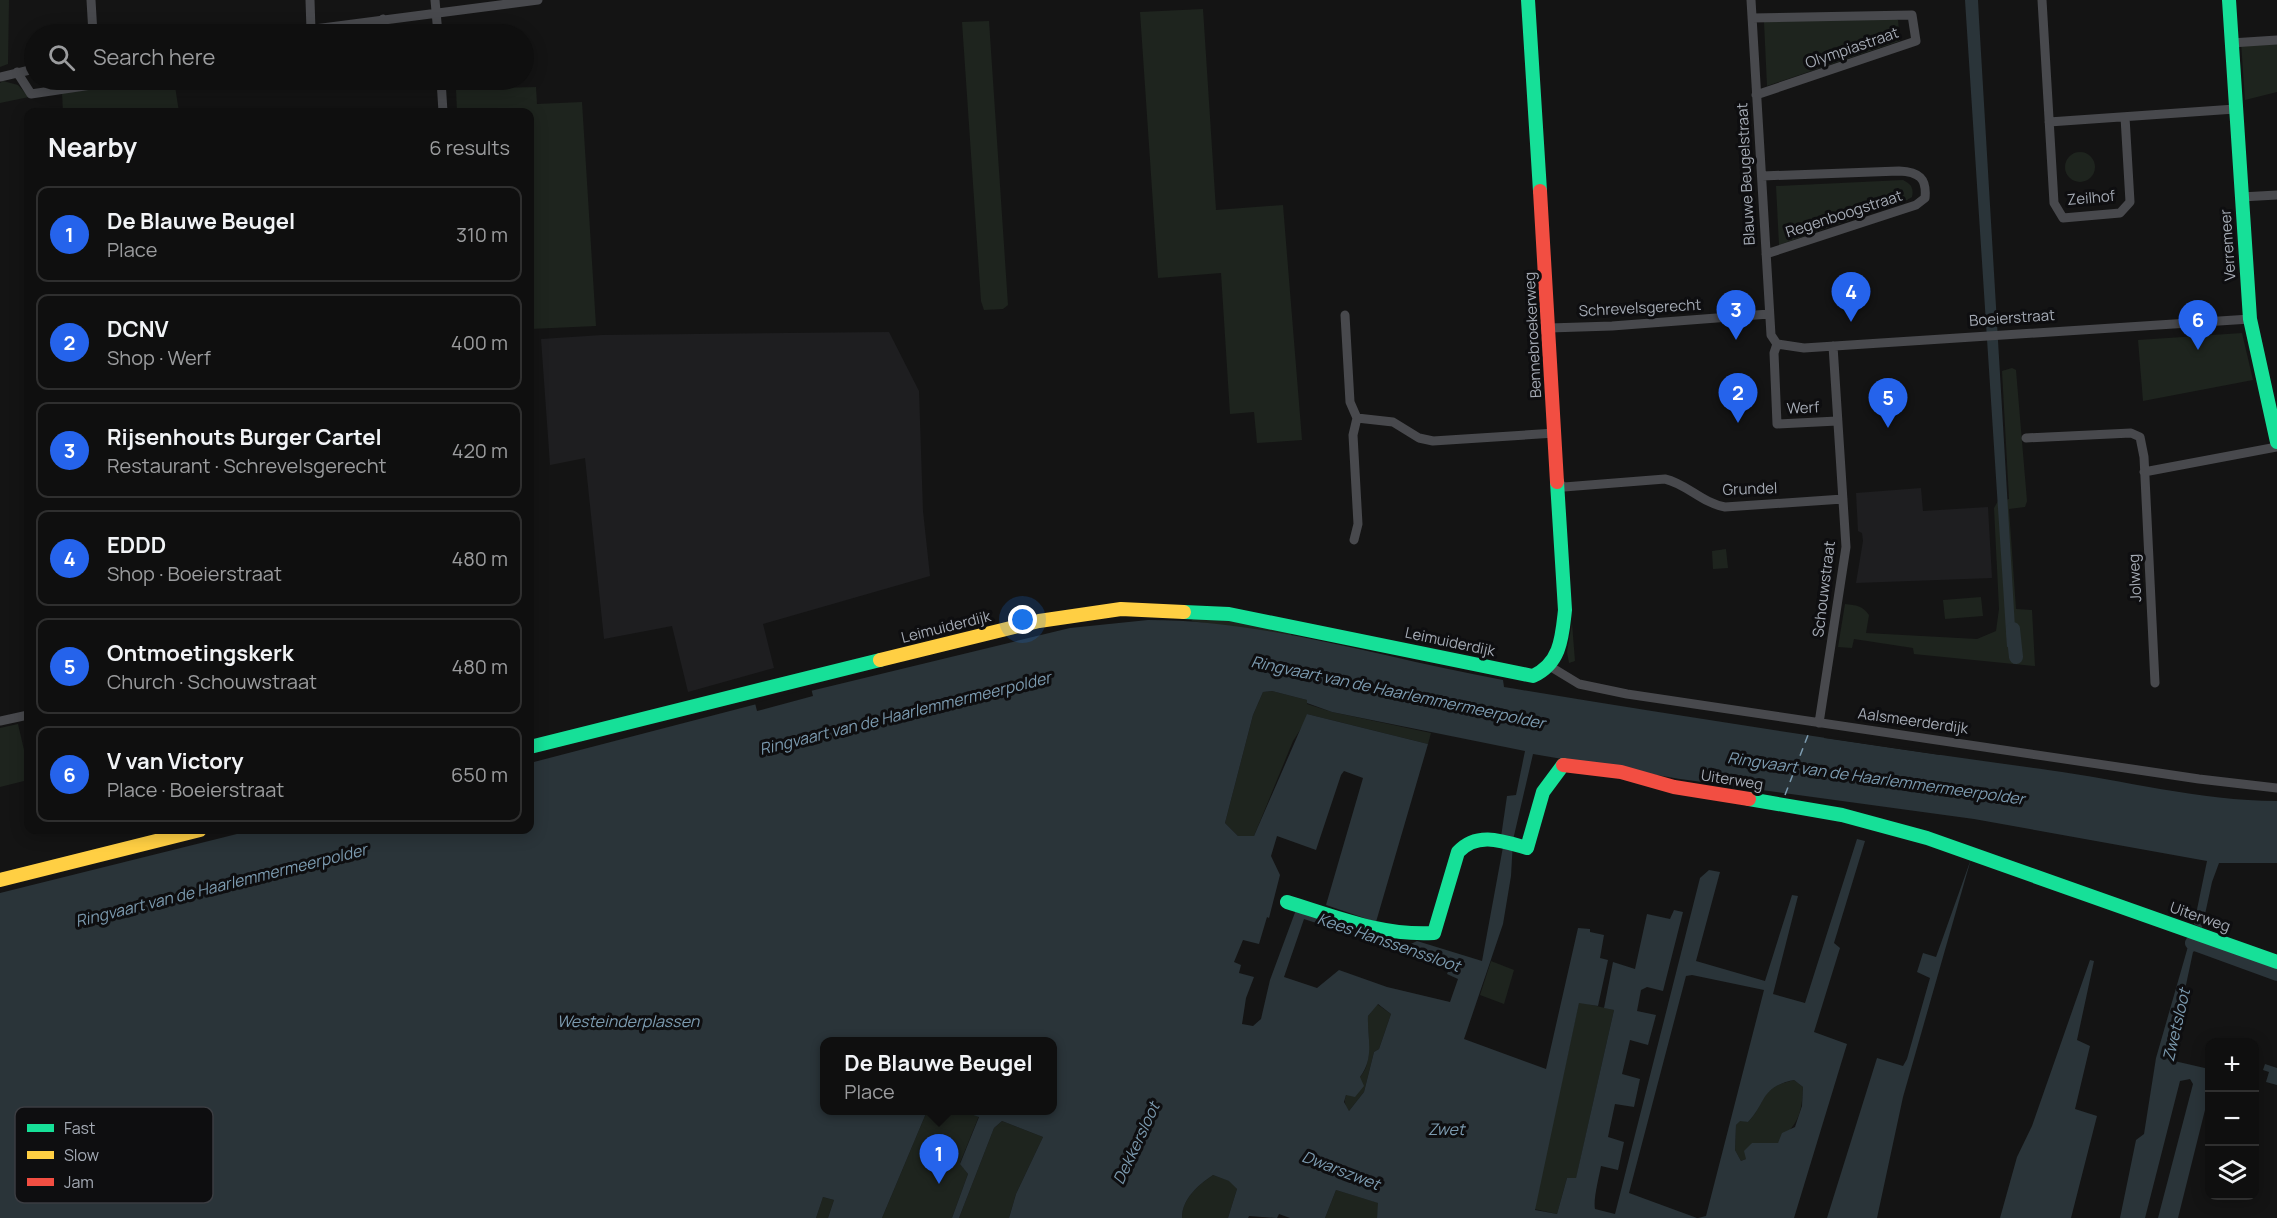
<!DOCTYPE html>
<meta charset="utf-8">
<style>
:root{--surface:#0f0f0f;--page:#1d1d1d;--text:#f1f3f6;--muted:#9b9c9e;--line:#2f2f2f;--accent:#2563eb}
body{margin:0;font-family:Manrope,sans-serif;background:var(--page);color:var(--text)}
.controls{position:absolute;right:18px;bottom:18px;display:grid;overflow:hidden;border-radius:12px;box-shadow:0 3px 15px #0003}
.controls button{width:54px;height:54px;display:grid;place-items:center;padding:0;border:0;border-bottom:2px solid var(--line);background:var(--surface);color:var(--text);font:30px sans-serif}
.you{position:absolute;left:1023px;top:620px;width:21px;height:21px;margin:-15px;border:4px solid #fff;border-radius:50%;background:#1a73e8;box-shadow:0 0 0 9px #1a73e833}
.badge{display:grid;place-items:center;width:39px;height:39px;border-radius:50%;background:var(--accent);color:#fff;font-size:20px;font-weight:700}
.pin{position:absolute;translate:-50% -50px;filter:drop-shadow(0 2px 3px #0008)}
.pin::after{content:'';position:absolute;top:32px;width:21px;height:18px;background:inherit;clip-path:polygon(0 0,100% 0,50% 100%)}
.popup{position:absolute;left:820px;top:1037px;width:237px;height:78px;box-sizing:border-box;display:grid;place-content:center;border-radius:12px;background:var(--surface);filter:drop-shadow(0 2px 4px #0005);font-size:20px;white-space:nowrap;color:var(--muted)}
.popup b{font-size:22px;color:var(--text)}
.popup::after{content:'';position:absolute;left:50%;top:100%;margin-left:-12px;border:12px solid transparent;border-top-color:var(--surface)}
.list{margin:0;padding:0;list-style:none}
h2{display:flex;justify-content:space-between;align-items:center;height:78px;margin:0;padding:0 24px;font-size:26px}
h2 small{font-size:20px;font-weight:400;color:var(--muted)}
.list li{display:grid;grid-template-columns:39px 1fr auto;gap:18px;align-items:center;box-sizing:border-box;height:96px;margin:0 12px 12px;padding:0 12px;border:2px solid var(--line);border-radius:12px}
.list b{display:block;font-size:22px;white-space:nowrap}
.list p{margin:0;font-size:20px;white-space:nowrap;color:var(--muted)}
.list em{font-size:20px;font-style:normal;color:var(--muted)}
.icon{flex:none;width:33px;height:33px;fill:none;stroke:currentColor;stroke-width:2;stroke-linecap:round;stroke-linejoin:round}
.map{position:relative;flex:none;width:2277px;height:1218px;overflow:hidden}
.search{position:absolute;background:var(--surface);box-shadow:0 3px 15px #0003;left:24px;top:24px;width:510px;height:66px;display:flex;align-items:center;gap:15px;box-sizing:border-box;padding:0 21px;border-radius:33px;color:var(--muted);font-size:22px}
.panel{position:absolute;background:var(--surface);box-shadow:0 3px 15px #0003;left:24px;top:108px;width:510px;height:726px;border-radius:12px}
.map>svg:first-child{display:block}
</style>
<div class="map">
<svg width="2277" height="1218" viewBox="0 0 2277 1218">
<rect width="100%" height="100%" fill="#141414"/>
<path fill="#1e1e20" d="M 889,332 L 919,391 L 923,511 L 930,576 L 763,624 L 774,668 L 688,692 L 672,626 L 604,639 L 585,458 L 550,465 L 541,339 L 602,335 Z
M 1921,488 L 1923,511 L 1988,507 L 1992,578 L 1856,583 L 1863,541 L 1862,533 L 1858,531 L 1856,493 Z"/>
<path fill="#1e241e" d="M 0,0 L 9,0 L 8,64 L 0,67 Z
M 1203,9 L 1216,210 L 1283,205 L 1302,440 L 1257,443 L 1254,412 L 1230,414 L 1221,273 L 1158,278 L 1140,12 Z
M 1892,17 L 1898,20 L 1900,41 L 1767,86 L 1764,22 Z
M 989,21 L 1008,305 L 1003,309 L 984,310 L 981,301 L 962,22 Z
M 379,26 L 379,34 L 316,34 Z
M 2241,42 L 2277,42 L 2277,92 L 2245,100 Z
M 174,80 L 179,112 L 63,112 L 62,93 Z
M 3,81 L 18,85 L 29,97 L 0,103 L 0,83 Z
M 536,87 L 537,104 L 582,102 L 596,326 L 530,329 L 530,112 L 457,112 L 456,89 Z
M2065 167a15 15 0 1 1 30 0a15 15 0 1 1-30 0Z
M 1903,180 C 1911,184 1914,188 1912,197 L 1907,200 L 1779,245 L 1776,186 Z
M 2242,333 L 2253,380 L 2143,401 L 2138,340 Z
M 2012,368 L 2016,370 L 2027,501 L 2025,507 L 2009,509 L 2016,609 L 2032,610 L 2035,666 L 1914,654 L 1913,648 L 1854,639 L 1852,648 L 1838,647 L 1845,604 C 1856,605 1863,606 1869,615 L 1866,633 L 1977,639 L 1996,631 L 1999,609 L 1994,508 L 1998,501 L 2009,499 L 2002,371 Z
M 1726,549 L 1728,568 L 1713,569 L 1712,551 Z
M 1981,597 L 1983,616 L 1945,619 L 1943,600 Z
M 1196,616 L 1289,630 L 1292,636 L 1191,621 Z
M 1572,623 L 1575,661 L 1569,663 L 1567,652 Z
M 1272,691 L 1307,700 L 1307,704 L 1332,712 L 1431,733 L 1428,744 L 1307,714 L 1307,719 L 1293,741 L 1254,836 L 1238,836 L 1225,823 L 1253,715 L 1263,692 Z
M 18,724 L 28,767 L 28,780 L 0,787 L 0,728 Z
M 1491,961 L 1514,970 L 1504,1004 L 1480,995 Z
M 1579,1002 L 1614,1010 L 1576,1179 L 1567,1178 L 1557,1214 L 1534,1209 Z
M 1377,1004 L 1391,1014 L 1379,1049 L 1374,1052 L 1364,1092 L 1349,1111 C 1335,1095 1361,1082 1366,1067 C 1372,1051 1367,1032 1368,1016 Z
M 1794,1080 L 1803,1087 C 1802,1115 1798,1123 1778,1143 L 1752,1143 L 1746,1159 L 1741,1161 L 1735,1150 L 1736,1125 L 1740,1120 L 1748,1122 C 1767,1102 1758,1088 1794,1080 Z
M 927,1111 L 962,1111 L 979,1116 L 960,1163 L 968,1174 L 952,1218 L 882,1218 Z
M 1002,1121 L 1043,1137 L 1016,1194 L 1009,1218 L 959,1218 L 994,1128 Z
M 1213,1175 L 1230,1181 L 1237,1189 L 1228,1218 L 1182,1218 C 1182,1199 1198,1185 1213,1175 Z
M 1336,1190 L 1379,1203 L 1377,1218 L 1325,1218 Z
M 823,1197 L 834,1200 L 828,1218 L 816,1218 Z"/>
<path fill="#2a3439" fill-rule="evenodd" d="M 1965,0 L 1978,0 L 1979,19 L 2016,645 L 2007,647 Z
M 1148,620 C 1268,620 1385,659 1503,680 L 1504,687 C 1685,717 1866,745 2048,770 C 2123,780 2200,801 2277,801 L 2277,863 L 2219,863 L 2212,882 L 2202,928 L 2194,924 L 2207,861 L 1974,819 L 1680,779 L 1533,754 L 1513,840 L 1511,876 L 1503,924 L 1464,1039 L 1546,1069 L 1578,928 L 1590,929 L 1590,932 L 1604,935 L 1600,958 L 1608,960 L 1598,1006 L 1579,1003 L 1535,1210 L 1557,1214 L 1567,1178 L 1576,1178 L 1614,1010 L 1604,1008 L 1613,962 L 1635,969 L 1647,914 L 1670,919 L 1674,910 L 1683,912 L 1663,991 L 1647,987 L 1641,990 L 1637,1011 L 1656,1015 L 1648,1045 L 1630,1040 L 1622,1074 L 1640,1079 L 1634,1107 L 1615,1104 L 1608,1137 L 1624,1142 L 1618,1170 L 1601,1166 C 1599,1177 1593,1200 1595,1209 L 1615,1214 L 1700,878 L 1709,870 L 1720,872 L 1696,961 L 1765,981 L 1792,895 L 1798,896 L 1773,994 L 1805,1003 L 1857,839 L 1865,841 L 1834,943 L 1840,948 L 1814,1032 L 1847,1044 L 1794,1218 L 1698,1218 L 1706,1216 L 1764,990 L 1692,975 L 1686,976 L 1629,1193 L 1697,1218 L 1377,1218 L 1378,1203 L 1336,1190 L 1325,1218 L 1290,1218 L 1279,1214 L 1277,1218 L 1249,1216 L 1248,1218 L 1228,1218 L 1237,1189 L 1229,1181 L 1213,1175 C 1198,1185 1182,1199 1182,1218 L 1009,1218 L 1016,1194 L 1043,1137 L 1002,1121 L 994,1128 L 959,1218 L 952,1218 L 968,1174 L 960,1164 L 979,1117 L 962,1111 L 1053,1110 L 1053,1042 L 825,1042 L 825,1110 L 927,1111 L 882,1218 L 828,1218 L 834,1200 L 823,1197 L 816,1218 L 0,1218 L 0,893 L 253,830 L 530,830 L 530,763 L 753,705 L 1070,628 ZM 1272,691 L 1307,700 L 1307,703 L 1332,712 L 1525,751 L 1516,795 L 1507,796 L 1501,837 L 1503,847 L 1482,961 L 1417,941 L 1409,945 L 1356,931 L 1357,926 L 1297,907 L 1270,980 L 1261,1019 L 1253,1026 L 1242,1024 L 1246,998 L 1254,977 L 1239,973 L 1241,965 L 1234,962 L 1243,940 L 1259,944 L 1267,917 L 1269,918 L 1280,875 L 1271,856 L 1277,836 L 1316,850 L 1341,775 L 1344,771 L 1363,778 L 1326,905 L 1376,922 L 1428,744 L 1307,714 L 1254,836 L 1238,836 L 1225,823 L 1253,715 L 1263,692 ZM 1304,919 L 1450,967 L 1447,974 L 1458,979 L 1450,1002 L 1387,987 L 1339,970 L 1317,988 L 1284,977 ZM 1378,1004 L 1391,1014 L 1379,1049 L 1374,1052 L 1364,1092 L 1349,1111 L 1344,1102 L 1346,1095 L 1355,1097 L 1364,1086 L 1360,1077 C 1375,1057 1367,1038 1368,1016 ZM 1794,1080 L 1803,1087 L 1802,1106 L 1795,1127 L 1782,1133 L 1778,1143 L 1752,1143 L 1744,1151 L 1746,1159 L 1741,1161 L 1735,1150 L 1736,1125 L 1740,1121 L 1748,1122 C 1767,1102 1760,1087 1794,1080 Z
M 1971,859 L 1903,1097 L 1877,1218 L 1827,1218 L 1877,1058 L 1903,1066 L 1907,1059 L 1930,978 L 1917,972 L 1923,953 L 1936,957 Z
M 2191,936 L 2201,939 L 2199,948 L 2193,952 L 2170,1060 L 2209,1069 L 2210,1090 L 2178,1218 L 2158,1218 L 2193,1084 L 2190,1079 L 2180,1081 L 2145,1218 L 2120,1218 L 2136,1140 L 2144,1134 L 2156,1058 Z
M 2090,960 L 2094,961 L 2077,1040 L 2090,1046 L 2075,1109 L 2097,1116 L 2071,1218 L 2000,1218 L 2017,1157 L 2032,1126 Z
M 2265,1064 L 2277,1068 L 2277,1085 L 2266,1082 L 2269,1072 L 2263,1070 Z"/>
<path fill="#141414" d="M 811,688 L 813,696 L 757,711 L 755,703 Z
M 1824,736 L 1940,752 L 1940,755 L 1824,738 Z"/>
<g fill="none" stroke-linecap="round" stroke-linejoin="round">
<path stroke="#2a3439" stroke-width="14" d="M 2013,629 L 2016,657
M 2192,943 L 2277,974"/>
<path stroke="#7c9bb0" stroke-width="1.5" stroke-dasharray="8 6" stroke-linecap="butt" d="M 1785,795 L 1808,735"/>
<path stroke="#48494d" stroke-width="9" d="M 91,0 L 93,34
M 310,0 L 311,30
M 435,0 L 438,34
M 1751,0 L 1771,335 L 1777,344
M 2042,0 L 2054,203 L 2063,218 L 2120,213 L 2130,202 L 2125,117
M 1752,18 L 1912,15 L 1916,41 L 1756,95
M 276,34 L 538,0
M 380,34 L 383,19
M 2231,43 L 2277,40
M 17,72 L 31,94 L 125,80
M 0,77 L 34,69
M 441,80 L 443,112
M 2049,122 L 2235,109
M 1762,176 L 1899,171 C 1919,172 1927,178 1925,198 L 1916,205 L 1766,254
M 2241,197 L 2277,195
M 1345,315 L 1350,402 L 1357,418 L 1353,435 L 1358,524 L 1354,540
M 1549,328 L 1612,326 L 1769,314
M 1777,344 L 1804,348 L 2250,319
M 1777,344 L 1774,353 L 1777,424 L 1837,421
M 1357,418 L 1393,422 L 1419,438 L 1433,441 L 1555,433
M 2026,438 L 2131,433 L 2140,437 L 2144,457 L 2155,683
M 2144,472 L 2277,447
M 1559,483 L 1564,487 L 1665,479 C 1687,484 1702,503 1725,507 L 1843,499
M 1551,667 L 1579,684 L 1627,694 L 2199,779 L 2277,788
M 0,721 L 28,715
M 1819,723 L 1846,547 L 1833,346"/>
<path stroke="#16e098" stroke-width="14" d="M 1528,0 L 1540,191
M 2229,0 L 2250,319 L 2277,442
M 1184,612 L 1229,614 L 1533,676 C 1561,663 1562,637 1565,610 L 1557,482
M 530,747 L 880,660
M 1749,799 L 1842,815 L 1927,838 L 2277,962
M 1287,902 C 1336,917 1382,936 1434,933 L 1458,852 C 1477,831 1503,841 1527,848 L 1543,792 L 1563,765"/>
<path stroke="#ffcf43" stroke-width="14" d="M 880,660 L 1039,621 L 1121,609 L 1184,612
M 0,880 L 200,830"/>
<path stroke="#f24e42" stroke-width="14" d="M 1540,191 L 1557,482
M 1563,765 L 1621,772 L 1674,787 L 1749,799"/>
</g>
<g text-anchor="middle" stroke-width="6" stroke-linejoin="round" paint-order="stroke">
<g font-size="15" fill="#a5abb5" stroke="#0e0e10">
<text transform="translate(1852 48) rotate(-19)" y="5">Olympiastraat</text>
<text transform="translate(1746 174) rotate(-93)" y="5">Blauwe Beugelstraat</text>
<text transform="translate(2091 198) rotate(-5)" y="5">Zeilhof</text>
<text transform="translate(1844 214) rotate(-18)" y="5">Regenboogstraat</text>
<text transform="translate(2228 245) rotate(-94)" y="5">Verremeer</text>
<text transform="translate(1640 308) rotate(-3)" y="5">Schrevelsgerecht</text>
<text transform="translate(2012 318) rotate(-4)" y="5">Boeierstraat</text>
<text transform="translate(1533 335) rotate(-93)" y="5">Bennebroekerweg</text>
<text transform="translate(1803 408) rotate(-3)" y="5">Werf</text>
<text transform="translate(1750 489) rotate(-2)" y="5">Grundel</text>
<text transform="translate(2135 578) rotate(-93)" y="5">Jolweg</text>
<text transform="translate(1824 589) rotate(-83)" y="5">Schouwstraat</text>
<text transform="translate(946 627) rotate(-14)" y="5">Leimuiderdijk</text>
<text transform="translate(1450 642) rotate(12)" y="5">Leimuiderdijk</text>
<text transform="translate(1913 721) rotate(8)" y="5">Aalsmeerderdijk</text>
<text transform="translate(1732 780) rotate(9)" y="5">Uiterweg</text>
<text transform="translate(2200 917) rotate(19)" y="5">Uiterweg</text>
</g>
<g font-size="16" font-style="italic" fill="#7c9bb0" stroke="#0e0e10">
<text transform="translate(1398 692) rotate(12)" y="6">Ringvaart van de Haarlemmermeerpolder</text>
<text transform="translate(905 713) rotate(-14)" y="6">Ringvaart van de Haarlemmermeerpolder</text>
<text transform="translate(1876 778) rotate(8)" y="6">Ringvaart van de Haarlemmermeerpolder</text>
<text transform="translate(221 885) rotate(-14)" y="6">Ringvaart van de Haarlemmermeerpolder</text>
<text transform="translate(1389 942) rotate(19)" y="6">Kees Hanssenssloot</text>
<text x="628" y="1027">Westeinderplassen</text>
<text transform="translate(2176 1025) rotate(-77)" y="6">Zwetsloot</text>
<text x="1446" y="1135">Zwet</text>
<text transform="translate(1136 1143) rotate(-65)" y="6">Dekkersloot</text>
<text transform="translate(1341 1170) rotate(21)" y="6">Dwarszwet</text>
</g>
</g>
<rect x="15" y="1107" width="198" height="96" rx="9" fill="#0e0e10" stroke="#3b3d42" stroke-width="1.5"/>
<rect x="27" y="1124" width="27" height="8" fill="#16e098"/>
<rect x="27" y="1151" width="27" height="8" fill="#ffcf43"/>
<rect x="27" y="1178" width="27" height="8" fill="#f24e42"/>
<g font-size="16" fill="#a5abb5">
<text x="64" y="1134">Fast</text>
<text x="64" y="1161">Slow</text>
<text x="64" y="1188">Jam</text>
</g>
</svg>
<div class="controls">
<button>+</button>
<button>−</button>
<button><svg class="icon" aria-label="layers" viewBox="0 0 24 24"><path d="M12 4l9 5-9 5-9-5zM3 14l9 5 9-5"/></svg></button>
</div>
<div class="you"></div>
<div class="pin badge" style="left:939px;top:1184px">1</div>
<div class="popup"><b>De Blauwe Beugel</b>Place</div>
<div class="pin badge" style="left:1738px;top:423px">2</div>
<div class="pin badge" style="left:1736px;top:340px">3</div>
<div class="pin badge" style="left:1851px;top:322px">4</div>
<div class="pin badge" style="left:1888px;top:428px">5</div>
<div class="pin badge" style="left:2198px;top:350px">6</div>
<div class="search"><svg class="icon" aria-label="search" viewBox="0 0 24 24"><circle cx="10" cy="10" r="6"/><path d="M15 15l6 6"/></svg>Search here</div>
<section class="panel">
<h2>Nearby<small>6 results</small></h2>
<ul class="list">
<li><span class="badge">1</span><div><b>De Blauwe Beugel</b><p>Place</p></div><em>310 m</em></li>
<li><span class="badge">2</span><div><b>DCNV</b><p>Shop · Werf</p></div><em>400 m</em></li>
<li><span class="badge">3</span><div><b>Rijsenhouts Burger Cartel</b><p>Restaurant · Schrevelsgerecht</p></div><em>420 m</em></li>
<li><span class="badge">4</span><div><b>EDDD</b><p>Shop · Boeierstraat</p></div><em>480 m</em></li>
<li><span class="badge">5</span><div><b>Ontmoetingskerk</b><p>Church · Schouwstraat</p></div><em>480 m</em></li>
<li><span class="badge">6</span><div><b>V van Victory</b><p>Place · Boeierstraat</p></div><em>650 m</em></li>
</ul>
</section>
</div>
